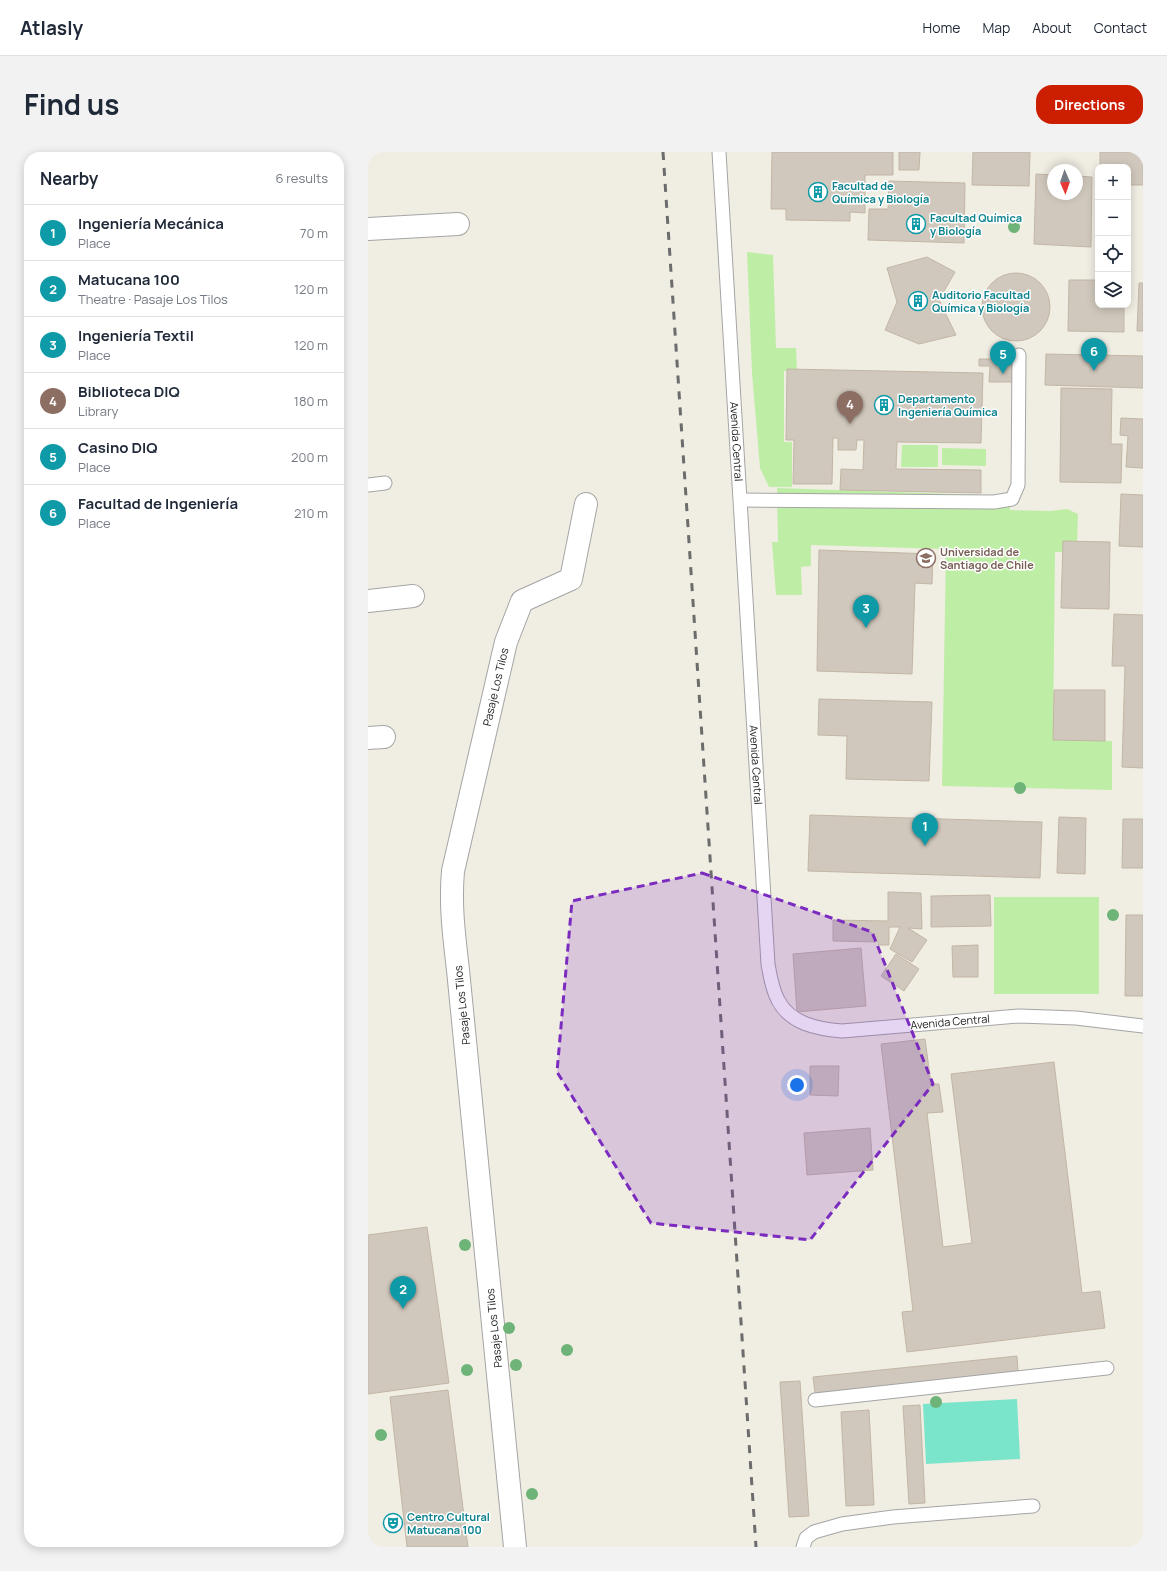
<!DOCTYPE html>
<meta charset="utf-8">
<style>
:root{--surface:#fff;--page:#f2f2f3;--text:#1f2937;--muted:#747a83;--line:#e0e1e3;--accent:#cc1e00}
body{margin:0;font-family:Manrope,sans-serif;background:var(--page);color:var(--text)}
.controls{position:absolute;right:12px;top:12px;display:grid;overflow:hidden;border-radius:8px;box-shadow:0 2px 10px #0003}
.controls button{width:36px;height:36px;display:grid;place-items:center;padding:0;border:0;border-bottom:1px solid var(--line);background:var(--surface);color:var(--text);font:20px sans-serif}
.compass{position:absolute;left:679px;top:12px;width:36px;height:36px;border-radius:50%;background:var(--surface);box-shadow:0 2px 10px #0003;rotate:178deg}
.you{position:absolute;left:429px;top:933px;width:14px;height:14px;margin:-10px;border:3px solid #fff;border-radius:50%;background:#1a73e8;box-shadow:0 0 0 6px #1a73e833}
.badge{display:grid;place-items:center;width:26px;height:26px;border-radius:50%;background:var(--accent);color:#fff;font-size:13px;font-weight:700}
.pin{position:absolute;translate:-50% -33px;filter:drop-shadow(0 1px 2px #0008)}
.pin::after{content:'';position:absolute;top:21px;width:14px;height:12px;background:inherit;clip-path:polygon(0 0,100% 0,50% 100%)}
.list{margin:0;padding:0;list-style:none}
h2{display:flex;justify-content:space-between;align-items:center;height:52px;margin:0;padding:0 16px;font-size:17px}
h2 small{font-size:13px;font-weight:400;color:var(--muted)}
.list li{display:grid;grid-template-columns:26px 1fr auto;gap:12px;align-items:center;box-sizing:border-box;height:56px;padding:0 16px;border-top:1px solid var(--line)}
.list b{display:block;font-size:15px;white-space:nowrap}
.list p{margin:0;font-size:13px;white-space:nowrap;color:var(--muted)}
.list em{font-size:13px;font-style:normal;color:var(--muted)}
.icon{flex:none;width:22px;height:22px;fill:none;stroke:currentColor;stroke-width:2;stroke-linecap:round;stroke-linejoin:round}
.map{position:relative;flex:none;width:775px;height:1395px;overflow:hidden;border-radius:16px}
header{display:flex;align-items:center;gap:24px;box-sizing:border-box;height:56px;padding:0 20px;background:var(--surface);border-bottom:1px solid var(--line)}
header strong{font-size:19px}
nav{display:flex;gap:22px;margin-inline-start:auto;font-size:14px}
.intro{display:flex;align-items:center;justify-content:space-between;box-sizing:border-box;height:96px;padding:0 24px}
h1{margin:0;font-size:28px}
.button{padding:10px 18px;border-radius:16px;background:var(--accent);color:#fff;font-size:14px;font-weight:700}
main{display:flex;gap:24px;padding:0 24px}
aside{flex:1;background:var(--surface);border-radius:16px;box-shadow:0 2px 10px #0003}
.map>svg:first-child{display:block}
</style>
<header>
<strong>Atlasly</strong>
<nav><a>Home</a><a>Map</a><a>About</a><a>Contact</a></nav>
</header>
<div class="intro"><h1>Find us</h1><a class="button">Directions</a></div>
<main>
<aside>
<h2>Nearby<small>6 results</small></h2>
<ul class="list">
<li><span class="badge" style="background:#0f9aa8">1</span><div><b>Ingeniería Mecánica</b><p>Place</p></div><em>70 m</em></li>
<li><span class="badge" style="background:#0f9aa8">2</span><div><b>Matucana 100</b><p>Theatre · Pasaje Los Tilos</p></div><em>120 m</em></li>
<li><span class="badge" style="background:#0f9aa8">3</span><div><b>Ingeniería Textil</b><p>Place</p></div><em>120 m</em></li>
<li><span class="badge" style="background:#8d6e63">4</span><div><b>Biblioteca DIQ</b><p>Library</p></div><em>180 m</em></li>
<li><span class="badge" style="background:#0f9aa8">5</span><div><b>Casino DIQ</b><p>Place</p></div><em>200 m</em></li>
<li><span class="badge" style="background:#0f9aa8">6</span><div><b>Facultad de Ingeniería</b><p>Place</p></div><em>210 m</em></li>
</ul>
</aside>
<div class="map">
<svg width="775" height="1395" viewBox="0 0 775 1395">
<rect width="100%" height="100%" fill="#f0ede3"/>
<path fill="#beeea5" d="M 379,100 L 405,103 L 408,196 L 428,196 L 429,219 L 416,219 L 416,290 L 424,290 L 424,335 L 401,335 L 392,316 L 384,221 Z
M 534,293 L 570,293 L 570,315 L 533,315 Z
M 574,296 L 618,297 L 618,314 L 574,313 Z
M 409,336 L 642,344 L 642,358 L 682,359 L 699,357 L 710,362 L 709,392 L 696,400 L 687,400 L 685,587 L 744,589 L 744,638 L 574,634 L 578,397 L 443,393 L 443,414 L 433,415 L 434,443 L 408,443 L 404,390 L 410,390 Z
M 626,745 L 731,745 L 731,842 L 626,842 Z"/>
<path fill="#7be5cb" d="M 649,1247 L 652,1307 L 558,1312 L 555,1252 Z"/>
<path fill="#d0c8bc" stroke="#c2b6a5" d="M 404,0 L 525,0 L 525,23 L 497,23 L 497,61 L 482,60 L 482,69 L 418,68 L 418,57 L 403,57 Z
M 531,0 L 552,0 L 551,18 L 531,18 Z
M 605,0 L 662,0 L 661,34 L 604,33 Z
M 732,0 L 775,0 L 775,33 L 760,33 L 760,15 L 732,15 Z
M 668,22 L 685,23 L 685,42 L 709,42 L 709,24 L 724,25 L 723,95 L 666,92 Z
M 521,29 L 597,31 L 596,91 L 500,88 L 501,57 L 520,57 Z
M 559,105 L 587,120 L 571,148 L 588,183 L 551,192 L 517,178 L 529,150 L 519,116 Z
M614 155a34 34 0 1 1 68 0a34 34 0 1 1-68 0Z
M 701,128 L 730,128 L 730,153 L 756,153 L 756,180 L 700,179 Z
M 771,131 L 775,131 L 775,179 L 769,179 Z
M 678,202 L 775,204 L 775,236 L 677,233 Z
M 611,207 L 649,207 L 648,230 L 621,230 L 622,214 L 611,214 Z
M 419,217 L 615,221 L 613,291 L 529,290 L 528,317 L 613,318 L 613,341 L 472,338 L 473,317 L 495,318 L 496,288 L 489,288 L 488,298 L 470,298 L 470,286 L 465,286 L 464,332 L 425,332 L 426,288 L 418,288 Z
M 693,236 L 744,237 L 743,292 L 754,292 L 753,331 L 692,330 Z
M 753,266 L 775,267 L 775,316 L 758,315 L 760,284 L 752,283 Z
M 753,342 L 775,343 L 775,395 L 751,394 Z
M 695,389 L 742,390 L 741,457 L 693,456 Z
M 451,398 L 565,402 L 564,432 L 547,431 L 544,522 L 449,519 Z
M 746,462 L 775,463 L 775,616 L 754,615 L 757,514 L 744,514 Z
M 686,538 L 737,538 L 737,589 L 685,588 Z
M 451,547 L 564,550 L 561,629 L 478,627 L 479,584 L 450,583 Z
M 442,663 L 674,670 L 672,726 L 440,719 Z
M 691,665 L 718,666 L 717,722 L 689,721 Z
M 755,667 L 775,667 L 775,716 L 754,716 Z
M 520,740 L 553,741 L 554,777 L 540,776 L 559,788 L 544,810 L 522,797 L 532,775 L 521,775 L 521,793 L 510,793 L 510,790 L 465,789 L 465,768 L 520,769 Z
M 622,743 L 623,774 L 563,775 L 563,744 Z
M 758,763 L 775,763 L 775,844 L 757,844 Z
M 610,793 L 610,825 L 585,825 L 584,794 Z
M 493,796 L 498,854 L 429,860 L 425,802 Z
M 528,802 L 551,817 L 536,839 L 513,824 Z
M 557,887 L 563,932 L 571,932 L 575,960 L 559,961 L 575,1095 L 604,1091 L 583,922 L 686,910 L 714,1141 L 732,1139 L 737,1176 L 539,1200 L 534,1160 L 545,1159 L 513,892 Z
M 442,914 L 471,914 L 470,944 L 442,943 Z
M 502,976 L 505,1018 L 439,1023 L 436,981 Z
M 59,1075 L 81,1231 L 0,1242 L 0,1083 Z
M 649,1204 L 650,1220 L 447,1241 L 445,1225 Z
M 432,1229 L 441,1364 L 421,1365 L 412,1230 Z
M 80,1238 L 100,1395 L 39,1395 L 22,1245 Z
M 552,1253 L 557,1351 L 541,1352 L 535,1254 Z
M 501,1258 L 506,1353 L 478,1354 L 473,1260 Z"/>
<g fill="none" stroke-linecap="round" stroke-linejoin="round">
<g stroke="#a5a5a5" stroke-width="15">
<g id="lane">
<path id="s1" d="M 351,0 L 400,812 C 402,824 404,837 410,848 C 422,872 450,877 474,879 L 651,864 L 708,866 L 775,874"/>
<path d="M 0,333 L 17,331"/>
<path d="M 373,348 L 626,350 L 644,347 L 650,333 L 651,203"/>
<path d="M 447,1248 L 739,1216"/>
<path d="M 435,1395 L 438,1386 L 446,1380 L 474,1372 L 525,1365 L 665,1354"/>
</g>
</g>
<g stroke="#a5a5a5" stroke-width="24">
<g id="street">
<path d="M 0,77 L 90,72"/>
<path d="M 0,449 L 45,444"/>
<path d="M 0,586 L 16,585"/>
<path id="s2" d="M 147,1395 L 90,818 C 86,783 82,754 85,719 L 138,490 L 154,449 L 203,427 L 218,352"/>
</g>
</g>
<use href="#lane" stroke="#fff" stroke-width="13"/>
<use href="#street" stroke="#fff" stroke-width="22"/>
<path stroke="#6c6c6c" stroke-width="3" stroke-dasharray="8 8" stroke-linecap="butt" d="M 295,0 L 388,1395"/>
</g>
<g fill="#6eb378">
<circle cx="646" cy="75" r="6"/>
<circle cx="652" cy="636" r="6"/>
<circle cx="745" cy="763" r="6"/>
<circle cx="97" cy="1093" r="6"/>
<circle cx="141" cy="1176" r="6"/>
<circle cx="199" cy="1198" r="6"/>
<circle cx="148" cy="1213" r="6"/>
<circle cx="99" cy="1218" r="6"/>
<circle cx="568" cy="1250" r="6"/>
<circle cx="13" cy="1283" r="6"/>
<circle cx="164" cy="1342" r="6"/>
</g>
<path fill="#7b2cbf" fill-opacity="0.2" stroke="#7b2cbf" stroke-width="3" stroke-dasharray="8 5" stroke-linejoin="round" d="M 334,721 L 504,780 L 565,932 L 442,1088 L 283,1071 L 189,920 L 204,749 Z"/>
<defs>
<g id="building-ring" transform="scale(1)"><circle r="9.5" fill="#fff" stroke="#0f9aa8" stroke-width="1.5"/><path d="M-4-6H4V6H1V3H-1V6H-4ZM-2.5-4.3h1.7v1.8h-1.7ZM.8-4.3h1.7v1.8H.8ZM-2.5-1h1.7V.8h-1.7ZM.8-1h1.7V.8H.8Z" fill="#0f9aa8"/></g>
<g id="university-ring" transform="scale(1)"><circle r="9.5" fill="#fff" stroke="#8d6e63" stroke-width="1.5"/><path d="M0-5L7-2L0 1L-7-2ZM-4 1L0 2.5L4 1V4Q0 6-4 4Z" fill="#8d6e63"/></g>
<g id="theatre-ring" transform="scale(1)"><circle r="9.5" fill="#fff" stroke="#0f9aa8" stroke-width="1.5"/><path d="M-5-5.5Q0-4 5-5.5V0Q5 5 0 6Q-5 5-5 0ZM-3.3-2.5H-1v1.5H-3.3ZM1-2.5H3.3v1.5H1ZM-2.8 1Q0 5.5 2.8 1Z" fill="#0f9aa8"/></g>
</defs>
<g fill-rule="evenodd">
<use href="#building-ring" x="450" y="40"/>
<use href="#building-ring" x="548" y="72"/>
<use href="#building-ring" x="550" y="149"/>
<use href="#building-ring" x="516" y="253"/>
<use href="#university-ring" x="558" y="406"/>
<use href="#theatre-ring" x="25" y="1371"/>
</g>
<g text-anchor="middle" stroke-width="3" stroke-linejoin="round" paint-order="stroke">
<g font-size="11" font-weight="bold" fill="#0d838f" stroke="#fff" text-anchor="start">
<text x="464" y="38">Facultad de<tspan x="464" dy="13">Química y Biología</tspan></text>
<text x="562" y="70">Facultad Química<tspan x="562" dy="13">y Biología</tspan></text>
<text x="564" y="147">Auditorio Facultad<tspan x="564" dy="13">Química y Biología</tspan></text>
<text x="530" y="251">Departamento<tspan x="530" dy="13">Ingeniería Química</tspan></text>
<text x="39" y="1369">Centro Cultural<tspan x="39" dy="13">Matucana 100</tspan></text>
</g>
<g font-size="11" fill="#1e1e1e" stroke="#fff">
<text dy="4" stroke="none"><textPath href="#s1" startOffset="290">Avenida Central</textPath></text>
<text dy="4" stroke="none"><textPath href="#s2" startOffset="868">Pasaje Los Tilos</textPath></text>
<text dy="4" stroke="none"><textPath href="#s1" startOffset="614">Avenida Central</textPath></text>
<text transform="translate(94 853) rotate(-96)" y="4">Pasaje Los Tilos</text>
<text dy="4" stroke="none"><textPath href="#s1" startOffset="1034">Avenida Central</textPath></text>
<text transform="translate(126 1176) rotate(-96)" y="4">Pasaje Los Tilos</text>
</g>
<g font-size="11" font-weight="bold" fill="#785e54" stroke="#fff" text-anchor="start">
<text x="572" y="404">Universidad de<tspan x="572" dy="13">Santiago de Chile</tspan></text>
</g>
</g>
</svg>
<div class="controls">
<button>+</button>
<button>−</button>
<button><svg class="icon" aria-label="locate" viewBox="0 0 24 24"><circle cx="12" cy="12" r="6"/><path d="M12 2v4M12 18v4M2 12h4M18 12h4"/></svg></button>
<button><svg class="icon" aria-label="layers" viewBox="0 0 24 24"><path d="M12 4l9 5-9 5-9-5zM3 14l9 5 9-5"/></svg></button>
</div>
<svg class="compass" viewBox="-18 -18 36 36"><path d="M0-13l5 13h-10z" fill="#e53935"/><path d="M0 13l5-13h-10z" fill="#747a83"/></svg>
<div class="you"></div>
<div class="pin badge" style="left:557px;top:694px;background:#0f9aa8">1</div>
<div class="pin badge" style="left:35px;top:1157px;background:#0f9aa8">2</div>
<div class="pin badge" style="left:498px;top:476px;background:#0f9aa8">3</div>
<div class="pin badge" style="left:482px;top:272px;background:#8d6e63">4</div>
<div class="pin badge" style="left:635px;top:222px;background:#0f9aa8">5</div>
<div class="pin badge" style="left:726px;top:219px;background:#0f9aa8">6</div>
</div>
</main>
